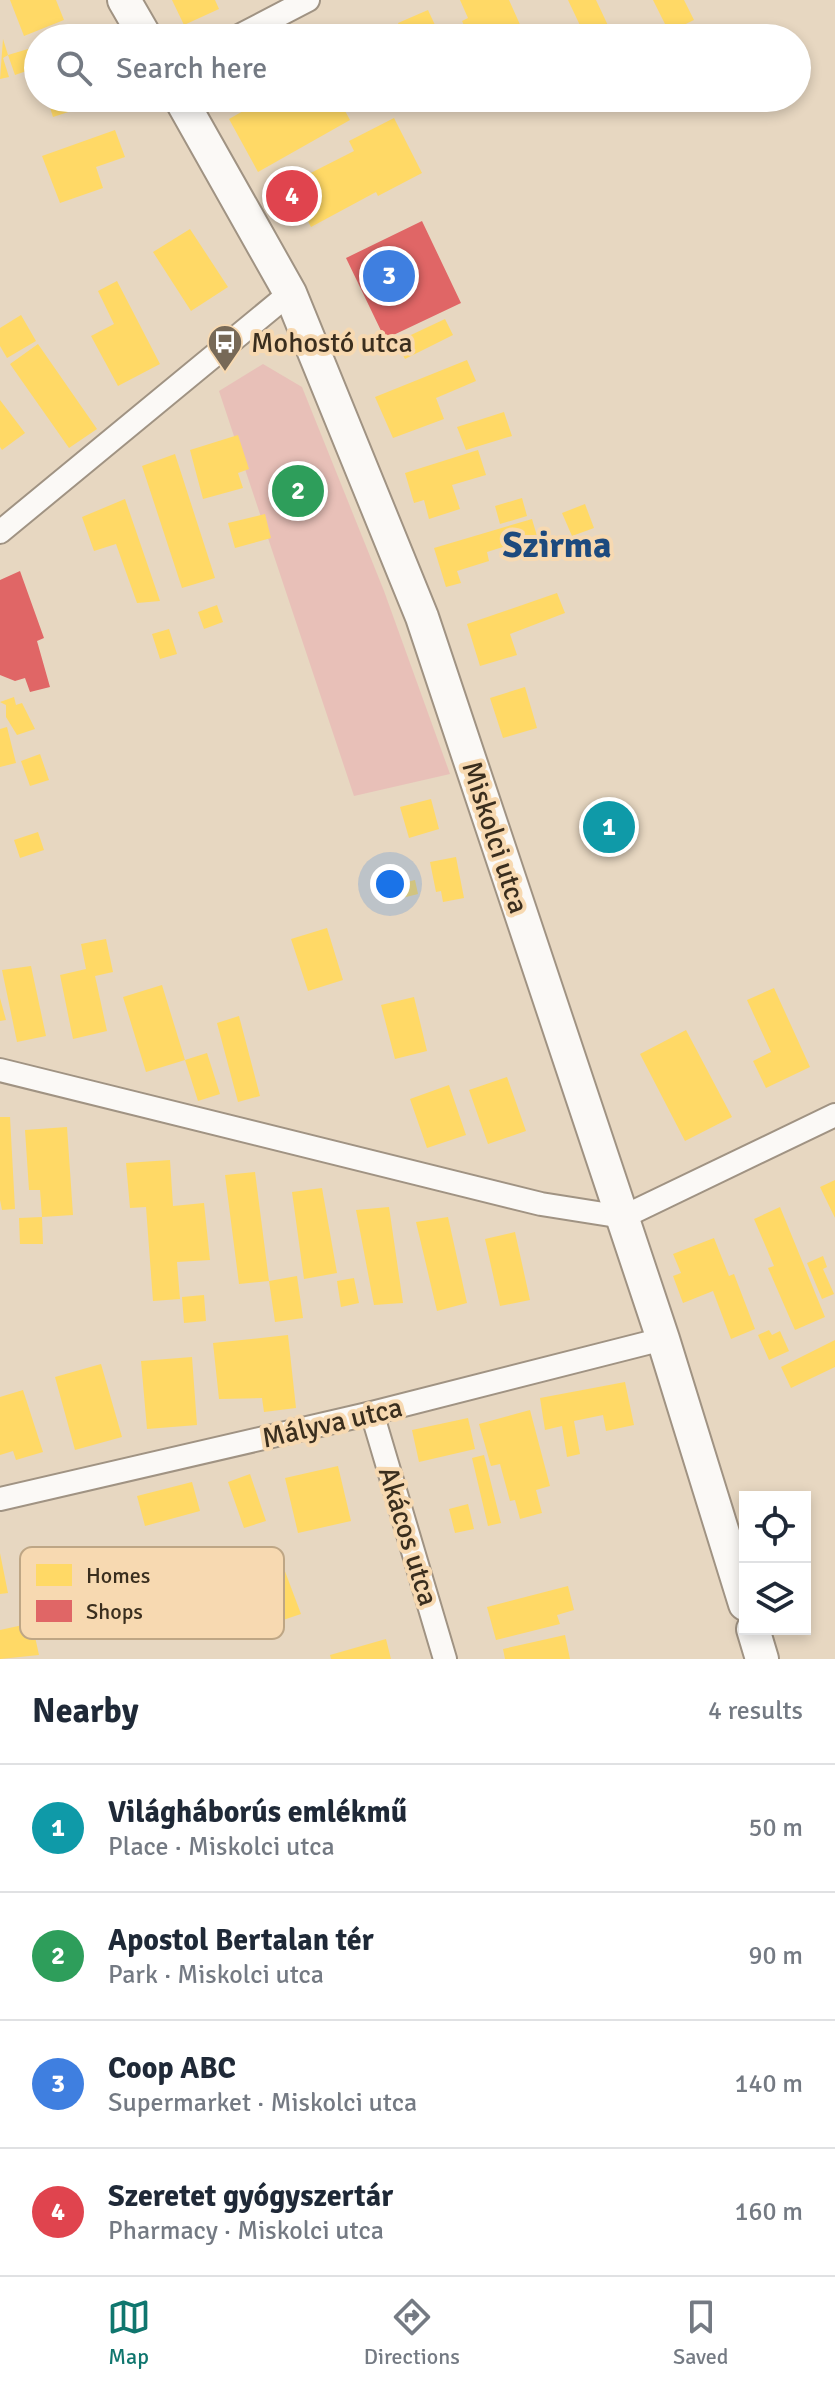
<!DOCTYPE html>
<meta charset="utf-8">
<style>
:root{--surface:#fff;--page:#f6f6f7;--text:#1f2937;--muted:#747a83;--line:#e0e1e3;--accent:#0f766e}
body{margin:0;font-family:Signika,sans-serif;background:var(--page);color:var(--text)}
.controls{position:absolute;right:24px;bottom:24px;display:grid;overflow:hidden;border-radius:0px;box-shadow:0 4px 12px #0003}
.controls button{width:72px;height:72px;display:grid;place-items:center;padding:0;border:0;border-bottom:2px solid var(--line);background:var(--surface);color:var(--text);font:40px sans-serif}
.you{position:absolute;left:390px;top:884px;width:28px;height:28px;margin:-20px;border:6px solid #fff;border-radius:50%;background:#1a73e8;box-shadow:0 0 0 12px #1a73e833}
.badge{display:grid;place-items:center;width:52px;height:52px;border-radius:50%;background:var(--accent);color:#fff;font-size:26px;font-weight:700}
.pin{position:absolute;translate:-50% -50%;border:4px solid #fff;box-shadow:0 2px 8px #0006}
.list{margin:0;padding:0;list-style:none}
h2{display:flex;justify-content:space-between;align-items:center;height:104px;margin:0;padding:0 32px;font-size:34px}
h2 small{font-size:26px;font-weight:400;color:var(--muted)}
.list li{display:grid;grid-template-columns:52px 1fr auto;gap:24px;align-items:center;box-sizing:border-box;height:128px;padding:0 32px;border-top:2px solid var(--line)}
.list b{display:block;font-size:30px;white-space:nowrap}
.list p{margin:0;font-size:26px;white-space:nowrap;color:var(--muted)}
.list em{font-size:26px;font-style:normal;color:var(--muted)}
.icon{flex:none;width:44px;height:44px;fill:none;stroke:currentColor;stroke-width:2;stroke-linecap:round;stroke-linejoin:round}
.map{position:relative;flex:none;width:835px;height:1659px;overflow:hidden}
.search{position:absolute;background:var(--surface);box-shadow:0 4px 12px #0003;left:24px;right:24px;top:24px;height:88px;display:flex;align-items:center;gap:20px;box-sizing:border-box;padding:0 28px;border-radius:44px;color:var(--muted);font-size:30px}
.sheet{height:616px;background:var(--surface)}
nav{display:flex;justify-content:space-around;align-items:center;box-sizing:border-box;height:112px;border-top:2px solid var(--line);background:var(--surface);font-size:22px;color:var(--muted)}
nav a{display:grid;justify-items:center;gap:4px}
nav .on{color:var(--accent)}
.map>svg:first-child{display:block}
</style>
<div class="map">
<svg width="835" height="1659" viewBox="0 0 835 1659">
<rect width="100%" height="100%" fill="#e7d7c1"/>
<path fill="#e8c0b8" d="M 263,364 L 302,387 L 384,591 L 450,774 L 354,796 L 219,391 Z"/>
<path fill="#ffd966" d="M 10,0 L 56,0 L 64,20 L 24,36 Z
M 172,0 L 215,0 L 219,9 L 184,25 Z
M 460,0 L 509,0 L 526,38 L 470,38 L 462,21 L 468,18 Z
M 568,0 L 596,0 L 612,34 L 586,38 Z
M 653,0 L 684,0 L 694,20 L 669,32 Z
M 428,10 L 441,38 L 405,38 L 398,23 Z
M 3,39 L 8,55 L 3,58 L 9,77 L 0,79 Z
M 38,46 L 38,67 L 15,75 L 8,55 Z
M 47,98 L 108,98 L 108,99 L 53,117 Z
M 266,98 L 338,98 L 350,120 L 258,172 L 229,119 Z
M 433,98 L 457,98 L 437,107 Z
M 394,118 L 422,173 L 378,196 L 376,192 L 311,227 L 289,184 L 354,151 L 349,141 Z
M 115,130 L 125,157 L 96,167 L 103,188 L 60,203 L 42,156 Z
M 190,229 L 228,287 L 191,311 L 153,252 Z
M 117,281 L 160,364 L 118,386 L 91,336 L 114,324 L 98,291 Z
M 21,315 L 36,341 L 7,358 L 0,346 L 0,328 Z
M 445,319 L 453,335 L 405,359 L 396,342 Z
M 38,344 L 97,429 L 69,448 L 10,364 Z
M 467,360 L 476,381 L 436,398 L 444,419 L 393,438 L 375,397 Z
M 0,400 L 25,433 L 2,450 L 0,447 Z
M 504,412 L 512,436 L 466,450 L 457,427 Z
M 238,435 L 249,469 L 238,473 L 243,488 L 203,499 L 190,450 Z
M 478,450 L 486,475 L 452,485 L 460,509 L 429,519 L 424,500 L 414,503 L 405,473 Z
M 175,454 L 215,578 L 182,588 L 142,466 Z
M 522,498 L 527,516 L 500,524 L 495,506 Z
M 125,499 L 160,601 L 137,603 L 116,544 L 94,551 L 82,517 Z
M 585,504 L 594,528 L 572,536 L 562,513 Z
M 265,514 L 271,538 L 235,548 L 228,523 Z
M 532,519 L 537,536 L 487,552 L 489,561 L 457,571 L 461,583 L 446,587 L 434,548 Z
M 557,593 L 565,613 L 510,634 L 517,655 L 480,666 L 467,624 Z
M 217,605 L 223,622 L 204,629 L 198,612 Z
M 169,629 L 177,654 L 160,659 L 152,634 Z
M 525,687 L 537,728 L 503,738 L 490,698 Z
M 14,697 L 16,705 L 22,703 L 35,729 L 17,735 L 6,717 L 6,705 L 0,702 Z
M 7,727 L 16,763 L 0,767 L 0,729 Z
M 40,754 L 49,780 L 30,786 L 21,761 Z
M 431,799 L 439,829 L 409,838 L 400,807 Z
M 38,832 L 44,850 L 20,858 L 14,840 Z
M 456,857 L 464,898 L 443,902 L 441,891 L 436,892 L 430,862 Z
M 415,880 L 418,894 L 398,899 L 395,885 Z
M 327,928 L 343,980 L 308,991 L 291,939 Z
M 106,939 L 113,972 L 95,976 L 107,1031 L 73,1039 L 60,975 L 86,969 L 81,944 Z
M 31,966 L 46,1036 L 17,1042 L 2,970 Z
M 162,985 L 185,1060 L 146,1072 L 123,997 Z
M 774,988 L 810,1067 L 766,1088 L 753,1061 L 771,1052 L 747,1000 Z
M 414,997 L 427,1051 L 395,1059 L 381,1005 Z
M 0,998 L 6,1020 L 0,1021 Z
M 239,1016 L 260,1096 L 238,1102 L 217,1023 Z
M 686,1030 L 732,1117 L 685,1141 L 640,1054 Z
M 207,1053 L 220,1094 L 198,1101 L 185,1060 Z
M 507,1077 L 526,1131 L 488,1144 L 469,1090 Z
M 449,1085 L 466,1135 L 427,1148 L 410,1099 Z
M 0,1117 L 10,1117 L 15,1209 L 2,1210 L 0,1200 Z
M 67,1127 L 73,1215 L 42,1217 L 43,1244 L 20,1244 L 19,1218 L 42,1217 L 40,1190 L 29,1190 L 25,1130 Z
M 170,1160 L 173,1206 L 204,1203 L 210,1260 L 177,1262 L 180,1299 L 153,1301 L 146,1207 L 130,1208 L 126,1163 Z
M 255,1172 L 269,1281 L 239,1284 L 225,1175 Z
M 835,1180 L 835,1218 L 820,1187 Z
M 322,1188 L 337,1273 L 304,1279 L 292,1192 Z
M 389,1207 L 403,1303 L 374,1305 L 356,1210 Z
M 780,1207 L 825,1317 L 795,1330 L 768,1268 L 774,1266 L 754,1219 Z
M 448,1217 L 467,1303 L 437,1311 L 416,1222 Z
M 515,1232 L 530,1300 L 500,1306 L 485,1239 Z
M 714,1238 L 729,1276 L 734,1274 L 755,1329 L 731,1339 L 713,1291 L 683,1303 L 673,1276 L 681,1273 L 673,1254 Z
M 823,1256 L 827,1267 L 823,1269 L 834,1294 L 822,1299 L 807,1263 Z
M 297,1276 L 303,1318 L 275,1322 L 269,1281 Z
M 354,1278 L 359,1303 L 341,1307 L 337,1281 Z
M 204,1295 L 206,1321 L 184,1323 L 182,1297 Z
M 769,1330 L 772,1335 L 780,1331 L 789,1351 L 769,1360 L 758,1335 Z
M 288,1335 L 296,1408 L 264,1412 L 262,1398 L 219,1399 L 213,1343 Z
M 835,1340 L 835,1367 L 791,1388 L 781,1367 Z
M 192,1357 L 197,1425 L 147,1429 L 141,1361 Z
M 101,1364 L 122,1437 L 75,1450 L 55,1377 Z
M 625,1382 L 634,1425 L 606,1431 L 603,1415 L 574,1421 L 580,1454 L 567,1457 L 562,1426 L 545,1430 L 540,1398 Z
M 23,1390 L 43,1452 L 16,1460 L 13,1451 L 0,1455 L 0,1397 Z
M 530,1410 L 550,1486 L 536,1490 L 542,1513 L 520,1519 L 515,1500 L 510,1501 L 500,1464 L 491,1466 L 479,1424 Z
M 468,1418 L 475,1449 L 419,1462 L 412,1430 Z
M 484,1455 L 501,1523 L 488,1526 L 472,1458 Z
M 338,1466 L 351,1521 L 298,1533 L 285,1478 Z
M 250,1474 L 266,1521 L 244,1528 L 228,1482 Z
M 192,1482 L 200,1511 L 145,1526 L 137,1496 Z
M 468,1504 L 474,1529 L 455,1533 L 449,1509 Z
M 0,1553 L 8,1593 L 0,1594 Z
M 283,1566 L 301,1614 L 280,1621 L 262,1574 Z
M 568,1586 L 574,1610 L 557,1615 L 560,1624 L 496,1640 L 487,1607 Z
M 32,1623 L 39,1655 L 0,1659 L 0,1630 Z
M 565,1635 L 570,1659 L 505,1659 L 503,1649 Z
M 386,1639 L 391,1659 L 331,1659 L 330,1655 Z"/>
<path fill="#e06666" d="M 422,221 L 461,303 L 385,339 L 346,258 Z
M 20,571 L 44,638 L 37,641 L 50,687 L 30,692 L 25,678 L 15,681 L 0,675 L 0,580 Z"/>
<g fill="none" stroke-linecap="round" stroke-linejoin="round">
<g stroke="#a09383" stroke-width="26">
<path id="minor" d="M 235,38 L 308,0
M 0,532 L 290,293
M 0,1070 L 541,1204 L 623,1217 L 835,1115
M 372,1413 L 445,1659
M 0,1499 L 372,1413 L 663,1339"/>
</g>
<g stroke="#a09383" stroke-width="36">
<path id="secondary" d="M 124,0 L 146,38
M 180,98 L 290,293 L 422,617 L 663,1339 L 745,1604
M 753,1629 L 762,1659"/>
</g>
<use href="#minor" stroke="#fbf9f6" stroke-width="22"/>
<use href="#secondary" stroke="#fbf9f6" stroke-width="32"/>
</g>
<defs>
<g id="bus-pin" transform="scale(1.8)"><path d="M0 17L-7.5 6A9.5 9.5 0 1 1 7.5 6Z" fill="#776957" stroke="#f7d9b1"/><path d="M-5-6H5V4H4V6H2V4H-2V6H-4V4H-5ZM-3.5-4V0h7V-4ZM-3.5 1.2v1.5H-2V1.2ZM2 1.2v1.5H3.5V1.2Z" fill="#fff"/></g>
</defs>
<g fill-rule="evenodd">
<use href="#bus-pin" x="225" y="342"/>
</g>
<g text-anchor="middle" stroke-width="8" stroke-linejoin="round" paint-order="stroke">
<g font-size="28" fill="#3a2e1e" stroke="#f7d9b1" text-anchor="start">
<text x="251" y="352">Mohostó utca</text>
</g>
<g font-size="28" fill="#3a2e1e" stroke="#f7d9b1">
<text transform="translate(496 837) rotate(72)" y="10">Miskolci utca</text>
<text transform="translate(332 1422) rotate(-13)" y="10">Mályva utca</text>
<text transform="translate(409 1536) rotate(73)" y="10">Akácos utca</text>
</g>
<g font-size="36" font-weight="bold" fill="#1d4a7e" stroke="#f7d9b1">
<text x="557" y="557">Szirma</text>
</g>
</g>
<rect x="20" y="1547" width="264" height="92" rx="12" fill="#f7d9b1" stroke="#bea685" stroke-width="2"/>
<rect x="36" y="1564" width="36" height="22" fill="#ffd966"/>
<rect x="36" y="1600" width="36" height="22" fill="#e06666"/>
<g font-size="22" fill="#3a2e1e">
<text x="86" y="1583">Homes</text>
<text x="86" y="1619">Shops</text>
</g>
</svg>
<div class="controls">
<button><svg class="icon" aria-label="locate" viewBox="0 0 24 24"><circle cx="12" cy="12" r="6"/><path d="M12 2v4M12 18v4M2 12h4M18 12h4"/></svg></button>
<button><svg class="icon" aria-label="layers" viewBox="0 0 24 24"><path d="M12 4l9 5-9 5-9-5zM3 14l9 5 9-5"/></svg></button>
</div>
<div class="you"></div>
<div class="pin badge" style="left:609px;top:827px;background:#0f9aa8">1</div>
<div class="pin badge" style="left:298px;top:491px;background:#2e9e5b">2</div>
<div class="pin badge" style="left:389px;top:276px;background:#3f7fe0">3</div>
<div class="pin badge" style="left:292px;top:196px;background:#e0444e">4</div>
<div class="search"><svg class="icon" aria-label="search" viewBox="0 0 24 24"><circle cx="10" cy="10" r="6"/><path d="M15 15l6 6"/></svg>Search here</div>
</div>
<section class="sheet">
<h2>Nearby<small>4 results</small></h2>
<ul class="list">
<li><span class="badge" style="background:#0f9aa8">1</span><div><b>Világháborús emlékmű</b><p>Place · Miskolci utca</p></div><em>50 m</em></li>
<li><span class="badge" style="background:#2e9e5b">2</span><div><b>Apostol Bertalan tér</b><p>Park · Miskolci utca</p></div><em>90 m</em></li>
<li><span class="badge" style="background:#3f7fe0">3</span><div><b>Coop ABC</b><p>Supermarket · Miskolci utca</p></div><em>140 m</em></li>
<li><span class="badge" style="background:#e0444e">4</span><div><b>Szeretet gyógyszertár</b><p>Pharmacy · Miskolci utca</p></div><em>160 m</em></li>
</ul>
</section>
<nav>
<a class="on"><svg class="icon" aria-label="map" viewBox="0 0 24 24"><path d="M3 6l6-2 6 2 6-2v14l-6 2-6-2-6 2zM9 4v14M15 6v14"/></svg>Map</a>
<a><svg class="icon" aria-label="directions" viewBox="0 0 24 24"><path d="M12 3l9 9-9 9-9-9zM9 14v-3h6M13 9l2 2-2 2"/></svg>Directions</a>
<a><svg class="icon" aria-label="saved" viewBox="0 0 24 24"><path d="M7 4h10v16l-5-4-5 4z"/></svg>Saved</a>
</nav>
